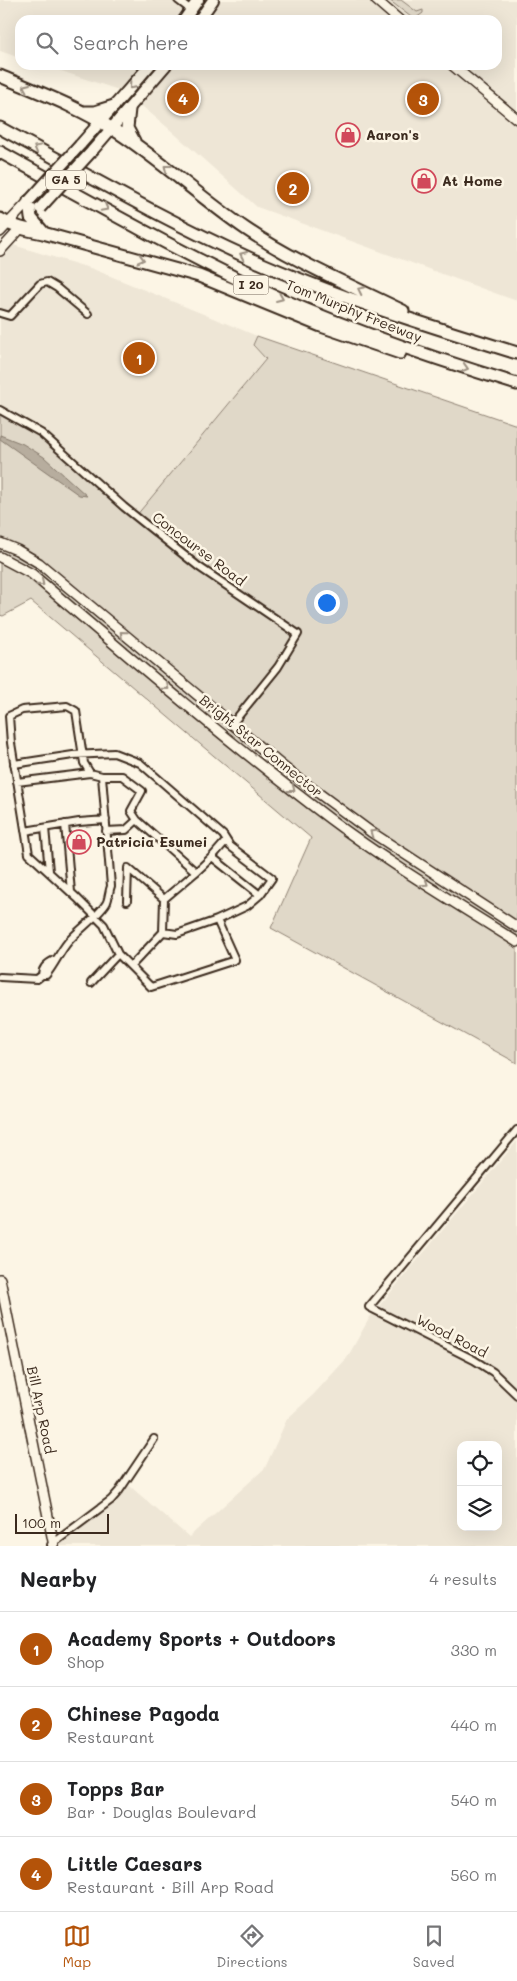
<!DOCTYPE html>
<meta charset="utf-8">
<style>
:root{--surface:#fff;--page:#f2f2f2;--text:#202124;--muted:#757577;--line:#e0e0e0;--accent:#b45309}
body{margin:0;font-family:Mali,sans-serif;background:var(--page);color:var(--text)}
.controls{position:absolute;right:15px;bottom:15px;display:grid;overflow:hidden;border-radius:10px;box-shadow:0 5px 20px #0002}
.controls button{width:45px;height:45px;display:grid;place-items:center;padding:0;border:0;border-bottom:1px solid var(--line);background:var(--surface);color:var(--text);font:25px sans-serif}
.scale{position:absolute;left:15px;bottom:12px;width:94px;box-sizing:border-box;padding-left:5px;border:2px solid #3b2a1e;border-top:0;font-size:14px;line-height:18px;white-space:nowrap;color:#3b2a1e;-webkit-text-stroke:4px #fcf5e5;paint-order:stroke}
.you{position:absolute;left:326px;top:602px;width:18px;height:18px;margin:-12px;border:4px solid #fff;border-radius:50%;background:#1a73e8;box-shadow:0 0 0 8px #1a73e833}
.badge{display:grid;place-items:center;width:32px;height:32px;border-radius:50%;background:var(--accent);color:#fff;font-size:16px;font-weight:700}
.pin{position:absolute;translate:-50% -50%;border:2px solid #fff;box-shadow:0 1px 5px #0006}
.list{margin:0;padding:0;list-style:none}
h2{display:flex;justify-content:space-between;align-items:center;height:65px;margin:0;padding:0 20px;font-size:21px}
h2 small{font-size:16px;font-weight:400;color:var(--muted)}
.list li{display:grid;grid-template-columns:32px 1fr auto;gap:15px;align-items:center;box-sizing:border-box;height:75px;padding:0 20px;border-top:1px solid var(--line)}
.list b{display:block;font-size:19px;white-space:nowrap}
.list p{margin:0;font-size:16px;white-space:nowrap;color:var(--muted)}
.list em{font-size:16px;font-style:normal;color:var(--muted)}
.icon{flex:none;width:28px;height:28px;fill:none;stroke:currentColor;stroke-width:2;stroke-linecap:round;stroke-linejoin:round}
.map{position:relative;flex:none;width:517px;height:1546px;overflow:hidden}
.search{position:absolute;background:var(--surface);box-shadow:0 5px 20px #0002;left:15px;right:15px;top:15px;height:55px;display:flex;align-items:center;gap:12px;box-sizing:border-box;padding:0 18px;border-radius:15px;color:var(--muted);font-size:19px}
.sheet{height:365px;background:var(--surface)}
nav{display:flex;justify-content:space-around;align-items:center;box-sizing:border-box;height:70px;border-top:1px solid var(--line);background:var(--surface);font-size:14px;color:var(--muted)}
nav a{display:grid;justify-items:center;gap:2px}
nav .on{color:var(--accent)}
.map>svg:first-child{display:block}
</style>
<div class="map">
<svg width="517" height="1546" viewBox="0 0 517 1546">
<rect width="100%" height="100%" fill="#fcf5e5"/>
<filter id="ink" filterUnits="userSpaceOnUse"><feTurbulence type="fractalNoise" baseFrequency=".02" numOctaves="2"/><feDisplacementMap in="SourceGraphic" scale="10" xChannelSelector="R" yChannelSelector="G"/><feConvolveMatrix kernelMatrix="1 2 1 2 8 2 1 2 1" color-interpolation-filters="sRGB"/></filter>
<g filter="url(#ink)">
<path fill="#eee6d6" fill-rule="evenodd" d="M 0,0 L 517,0 L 517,301 L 257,207 L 167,127 L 125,92 L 43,65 L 497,65 L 497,20 L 20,20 L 20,58 L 0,51 Z
M 0,241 L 93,269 L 257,336 L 253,346 L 266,359 L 136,517 L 0,410 Z
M 517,1141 L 517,1546 L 50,1546 L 111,1500 L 125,1482 L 189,1537 L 265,1468 L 287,1419 L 313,1395 L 347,1358 L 370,1317 ZM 461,1445 L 498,1445 L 498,1527 L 461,1527 Z"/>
<path fill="#e0d8c8" stroke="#8e8173" d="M 389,0 L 401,0 L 417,12 L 423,10 L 423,13 L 416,18 L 411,17 Z
M 257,336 L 517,425 L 517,1063 L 271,928 L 311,838 L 31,601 L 3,616 L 0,615 L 0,410 L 41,433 L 136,516 L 266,359 L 253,345 Z"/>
<path fill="#b7ad9e" stroke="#85796b" d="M 0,435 L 23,444 L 44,457 L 87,496 L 79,495 L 0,439 Z"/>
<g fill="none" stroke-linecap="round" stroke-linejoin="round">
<g stroke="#3b2a1e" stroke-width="10">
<path id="street" d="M 178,0 L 191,10
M 0,313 L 10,316 L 40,284 L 47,282 L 57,288 L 88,314
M 0,410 L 41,433 L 124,507 L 199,567 L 298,634 L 278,667 L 232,724
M 14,764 L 73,755 L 114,753 L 140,763 L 223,835 L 230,846 L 272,878 L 260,895
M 102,776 L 122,776 L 142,791 L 131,811 L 137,820
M 17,782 L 90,773
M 65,824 L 71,892
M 45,828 L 49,871
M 25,831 L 79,822 L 106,820
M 212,857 L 226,841
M 128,868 L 164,899 L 163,932 L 131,966
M 164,899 L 196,872
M 127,901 L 128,868
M 163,932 L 177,934 L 217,920
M 42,975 C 42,968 48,963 54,960
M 0,977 L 37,979 L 42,975 L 46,975 C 55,964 59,953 68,942 C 77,931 102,913 107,902 C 109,897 109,891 111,886 L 102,776 L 90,773 L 84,763 L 76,711 L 67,706 L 22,710 L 9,716 L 11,743 L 29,854 L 77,898 L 104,925 L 118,954 L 151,987 L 235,960 L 217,920 L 247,906 L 260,895 L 212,857 L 196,872 L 137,820 L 126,830 L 106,831
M 91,983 L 118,954
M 517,1130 L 369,1307 L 474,1360 L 493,1372 L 517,1395
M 51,1545 L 111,1500 L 119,1491 L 154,1439"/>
</g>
<g stroke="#3b2a1e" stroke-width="12">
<path id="secondary" d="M 376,0 L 399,20
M 452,65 L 517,119
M 0,232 L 29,201
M 0,251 L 21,228
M 0,543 L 17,550 L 39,563 L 286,769 L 371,832 L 517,927
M 0,557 L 32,574 C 129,657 228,742 330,819 C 390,864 454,902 517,942
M 0,1279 L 54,1546"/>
</g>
<g stroke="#3b2a1e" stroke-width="14">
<path id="primary" d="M 184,20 L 198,0
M 199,20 L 213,0
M 80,145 L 150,65
M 92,151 L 166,65"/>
</g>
<g stroke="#3b2a1e" stroke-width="15">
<path id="highway" d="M 0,76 C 41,93 83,109 119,133 C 163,162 202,199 246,229 C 295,262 350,285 403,311
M 129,109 L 127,128 L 134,141
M 85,112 L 95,112 L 114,106
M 0,128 C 82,172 164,220 249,258 C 336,297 426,325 517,353
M 0,152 C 82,197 163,243 248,284 C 334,325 425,356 517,384
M 29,201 L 31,218 L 43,232
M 0,219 C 13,227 28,230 43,233 L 199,276 L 321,326 L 400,353"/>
</g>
<use href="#street" stroke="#fcf5e5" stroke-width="6"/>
<use href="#secondary" stroke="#fcf5e5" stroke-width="9"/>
<use href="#primary" stroke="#fcf5e5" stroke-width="10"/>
<use href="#highway" stroke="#fcf5e5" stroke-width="11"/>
<g stroke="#3b2a1e" stroke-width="14" stroke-linecap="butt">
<path id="primary-bridge" d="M 29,201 L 80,145
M 40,208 L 92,151"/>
</g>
<use href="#primary-bridge" stroke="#fcf5e5" stroke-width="10"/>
</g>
<defs><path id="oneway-chevron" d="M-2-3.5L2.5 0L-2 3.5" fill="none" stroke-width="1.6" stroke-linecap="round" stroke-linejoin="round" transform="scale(1.25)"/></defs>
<g stroke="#9c9082">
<use href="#oneway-chevron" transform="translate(132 86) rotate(131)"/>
<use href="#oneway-chevron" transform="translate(26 87) rotate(-157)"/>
<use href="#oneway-chevron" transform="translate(37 148) rotate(-151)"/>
<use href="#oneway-chevron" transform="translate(167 168) rotate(-142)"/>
<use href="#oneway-chevron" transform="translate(105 208) rotate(28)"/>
<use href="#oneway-chevron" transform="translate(243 255) rotate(-155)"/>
<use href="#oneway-chevron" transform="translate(141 259) rotate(15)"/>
<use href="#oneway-chevron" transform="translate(361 290) rotate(-154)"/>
<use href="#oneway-chevron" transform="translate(280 298) rotate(23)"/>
<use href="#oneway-chevron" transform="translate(465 368) rotate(17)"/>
<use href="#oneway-chevron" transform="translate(41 583) rotate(40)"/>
<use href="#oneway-chevron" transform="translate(123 634) rotate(-140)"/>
<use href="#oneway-chevron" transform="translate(166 687) rotate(40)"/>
<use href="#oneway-chevron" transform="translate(292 789) rotate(38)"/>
<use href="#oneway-chevron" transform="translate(373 833) rotate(-145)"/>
<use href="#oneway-chevron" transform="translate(425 883) rotate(33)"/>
</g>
</g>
<defs>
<g id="shop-ring" transform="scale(1.25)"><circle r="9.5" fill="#fcf5e5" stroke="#d1495b" stroke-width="1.5"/><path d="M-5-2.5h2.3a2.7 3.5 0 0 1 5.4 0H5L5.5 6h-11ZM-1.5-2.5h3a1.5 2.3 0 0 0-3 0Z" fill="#d1495b"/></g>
</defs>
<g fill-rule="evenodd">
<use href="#shop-ring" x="348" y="135"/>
<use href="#shop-ring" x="424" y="181"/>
<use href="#shop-ring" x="79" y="842"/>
</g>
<g text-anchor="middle" stroke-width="5" stroke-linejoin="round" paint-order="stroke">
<g fill="#fcf5e5" stroke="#75675a" stroke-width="1">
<rect x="46" y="170.5" width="40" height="19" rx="4"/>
<rect x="233.5" y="275.5" width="35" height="19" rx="4"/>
</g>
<g font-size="12" font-weight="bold" fill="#3b2a1e">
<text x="66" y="184">GA 5</text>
<text x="251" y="289">I 20</text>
</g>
<g font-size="14" font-weight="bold" fill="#3b2a1e" stroke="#fcf5e5" text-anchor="start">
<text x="366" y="140">Aaron's</text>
<text x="442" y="186">At Home</text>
<text x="96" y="847">Patricia Esumei</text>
</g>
<g font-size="14" fill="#3b2a1e" stroke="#fcf5e5">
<text transform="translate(354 311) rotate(22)" y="5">Tom Murphy Freeway</text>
<text transform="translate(199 549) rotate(37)" y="5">Concourse Road</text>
<text transform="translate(261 746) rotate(39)" y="5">Bright Star Connector</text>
<text transform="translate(452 1336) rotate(27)" y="5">Wood Road</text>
<text transform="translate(41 1410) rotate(78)" y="5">Bill Arp Road</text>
</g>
</g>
</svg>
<div class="controls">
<button><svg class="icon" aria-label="locate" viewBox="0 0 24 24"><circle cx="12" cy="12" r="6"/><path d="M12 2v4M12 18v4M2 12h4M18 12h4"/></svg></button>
<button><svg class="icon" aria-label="layers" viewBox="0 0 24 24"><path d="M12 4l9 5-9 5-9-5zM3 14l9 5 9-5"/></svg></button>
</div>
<div class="scale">100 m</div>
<div class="you"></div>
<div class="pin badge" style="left:139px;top:358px">1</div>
<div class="pin badge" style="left:293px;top:188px">2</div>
<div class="pin badge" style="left:423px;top:99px">3</div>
<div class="pin badge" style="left:183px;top:98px">4</div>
<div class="search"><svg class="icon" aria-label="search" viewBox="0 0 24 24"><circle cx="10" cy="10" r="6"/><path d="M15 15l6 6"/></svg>Search here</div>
</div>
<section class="sheet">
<h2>Nearby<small>4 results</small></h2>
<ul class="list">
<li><span class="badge">1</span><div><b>Academy Sports + Outdoors</b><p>Shop</p></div><em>330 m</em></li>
<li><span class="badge">2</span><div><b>Chinese Pagoda</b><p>Restaurant</p></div><em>440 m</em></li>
<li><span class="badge">3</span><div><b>Topps Bar</b><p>Bar · Douglas Boulevard</p></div><em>540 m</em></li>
<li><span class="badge">4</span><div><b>Little Caesars</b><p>Restaurant · Bill Arp Road</p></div><em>560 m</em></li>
</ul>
</section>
<nav>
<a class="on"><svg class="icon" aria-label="map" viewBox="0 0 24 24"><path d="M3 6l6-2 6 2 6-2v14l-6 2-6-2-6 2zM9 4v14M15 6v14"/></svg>Map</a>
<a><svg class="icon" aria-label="directions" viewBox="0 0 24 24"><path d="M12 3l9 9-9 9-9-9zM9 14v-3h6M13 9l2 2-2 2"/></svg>Directions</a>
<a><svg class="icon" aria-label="saved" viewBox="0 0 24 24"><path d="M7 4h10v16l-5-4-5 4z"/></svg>Saved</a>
</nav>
